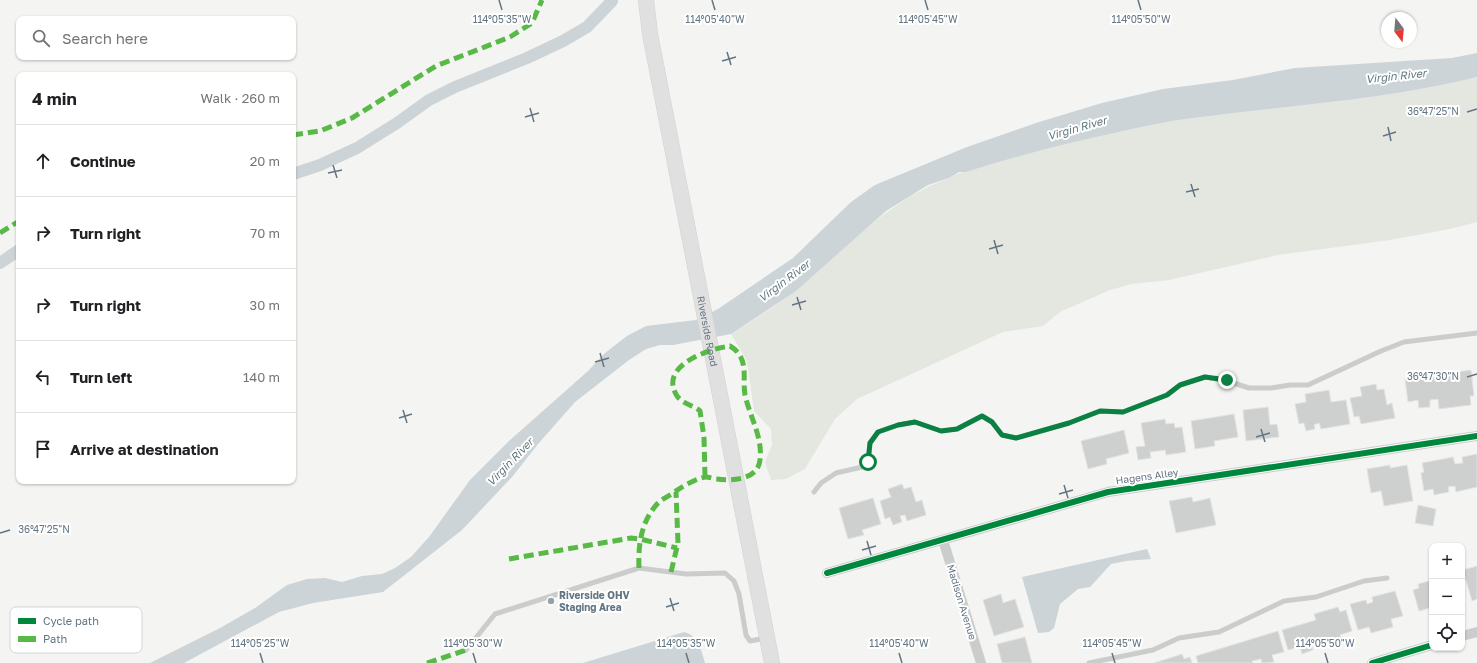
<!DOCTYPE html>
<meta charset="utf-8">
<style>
:root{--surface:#fff;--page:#f6f6f6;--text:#202124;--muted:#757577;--line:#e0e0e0}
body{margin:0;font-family:"Golos Text",sans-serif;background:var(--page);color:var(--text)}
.controls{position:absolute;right:12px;bottom:12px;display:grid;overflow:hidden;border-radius:8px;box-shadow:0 1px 3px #0004}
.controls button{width:36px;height:36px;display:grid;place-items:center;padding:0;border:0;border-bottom:1px solid var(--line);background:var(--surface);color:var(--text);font:20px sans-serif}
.compass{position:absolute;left:1381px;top:12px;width:36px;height:36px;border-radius:50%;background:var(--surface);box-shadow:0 1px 3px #0004;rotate:164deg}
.stop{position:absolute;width:12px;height:12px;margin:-9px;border:3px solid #0b8043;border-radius:50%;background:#fff}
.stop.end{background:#0b8043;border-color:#fff;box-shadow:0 1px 4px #0008}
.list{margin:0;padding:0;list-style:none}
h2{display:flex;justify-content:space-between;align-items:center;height:52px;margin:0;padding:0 16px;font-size:17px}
h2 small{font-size:13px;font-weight:400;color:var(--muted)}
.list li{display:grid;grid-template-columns:26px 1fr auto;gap:12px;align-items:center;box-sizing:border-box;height:72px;padding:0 16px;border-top:1px solid var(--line)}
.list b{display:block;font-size:15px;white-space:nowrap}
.list em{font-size:13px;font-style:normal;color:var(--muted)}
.icon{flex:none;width:22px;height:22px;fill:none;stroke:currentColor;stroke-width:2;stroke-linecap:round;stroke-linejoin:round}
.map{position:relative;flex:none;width:1477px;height:663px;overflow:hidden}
.search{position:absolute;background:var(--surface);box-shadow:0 1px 3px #0004;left:16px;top:16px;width:280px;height:44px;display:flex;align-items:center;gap:10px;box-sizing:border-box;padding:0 14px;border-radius:8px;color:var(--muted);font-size:15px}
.panel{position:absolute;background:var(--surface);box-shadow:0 1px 3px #0004;left:16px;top:72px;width:280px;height:412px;border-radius:8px}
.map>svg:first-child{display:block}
</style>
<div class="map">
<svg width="1477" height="663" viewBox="0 0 1477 663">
<rect width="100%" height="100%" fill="#f4f4f2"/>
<path fill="#e4e7e0" d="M 1477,77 L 1477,222 L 1450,229 L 1390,240 L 1278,255 L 1169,280 L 1132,284 L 1110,290 L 1060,312 L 1043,326 L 1003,332 L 857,399 L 835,419 L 805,469 L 786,479 L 771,480 L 765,462 L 772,445 L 771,429 L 754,411 L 747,361 L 731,334 C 753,320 776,306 796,290 C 847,249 885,202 947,179 C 954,176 958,172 966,172 C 1017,156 1067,143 1119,132 C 1136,128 1154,124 1172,121 C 1274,106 1377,102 1477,77 Z"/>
<path fill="#ccd4d7" d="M 1477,53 L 1477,77 C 1377,102 1274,106 1172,121 C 1154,124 1136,128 1119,132 C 1067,143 1017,156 966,172 L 959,172 L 949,178 L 928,185 L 886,211 L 796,291 L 731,334 L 673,345 L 660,345 L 646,349 L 629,360 L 575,402 L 538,444 L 512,477 L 462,530 L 383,592 L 313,603 L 279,612 L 184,663 L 150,663 L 220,628 L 255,608 L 287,585 L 307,579 L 325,578 L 342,582 L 362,576 L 382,574 L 395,568 L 411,557 L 429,537 L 470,480 L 509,441 L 588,371 L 605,353 L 627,336 L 646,326 L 696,320 L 718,309 L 793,258 L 851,202 L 875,185 L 967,147 L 1039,122 L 1102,103 L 1163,89 L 1233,80 L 1295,68 L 1452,58 Z
M 1147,549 L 1151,559 L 1126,561 L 1111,564 L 1090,587 L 1078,589 L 1060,604 L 1054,628 L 1049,632 L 1038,633 L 1022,577 Z
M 684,632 C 699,636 701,650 705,663 L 583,663 Z"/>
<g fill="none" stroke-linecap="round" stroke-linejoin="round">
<path stroke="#ccd4d7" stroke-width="12" d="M 293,174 L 320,165 L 357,148 L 397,123 L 429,100 L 455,87 L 527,58 L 563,41 L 587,27 L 612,1
M 0,263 L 19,250"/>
</g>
<path fill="#ced0d0" stroke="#e3e3e2" d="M 1471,370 L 1474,396 L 1470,396 L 1471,405 L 1439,409 L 1438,399 L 1430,400 L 1430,407 L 1419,408 L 1418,400 L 1408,402 L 1405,379 Z
M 1376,384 L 1377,390 L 1384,389 L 1387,405 L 1392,403 L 1395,418 L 1361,424 L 1359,416 L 1354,417 L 1350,398 L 1362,396 L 1360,387 Z
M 1329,390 L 1331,402 L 1346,400 L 1350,424 L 1321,429 L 1319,423 L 1314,425 L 1315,429 L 1306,431 L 1304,423 L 1299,424 L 1295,404 L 1306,402 L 1305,394 Z
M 1268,407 L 1270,425 L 1277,424 L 1279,437 L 1246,441 L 1243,410 Z
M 1234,414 L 1238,437 L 1214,441 L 1215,446 L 1195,449 L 1191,421 Z
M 1165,419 L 1166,424 L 1174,423 L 1175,428 L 1182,427 L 1186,452 L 1166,455 L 1165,450 L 1150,452 L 1151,458 L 1138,460 L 1136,447 L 1145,446 L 1141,423 Z
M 1124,430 L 1129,453 L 1106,459 L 1107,464 L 1088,469 L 1081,441 Z
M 1477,454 L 1477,487 L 1456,492 L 1455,486 L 1448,487 L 1449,492 L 1434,495 L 1433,489 L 1424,491 L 1421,473 L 1424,472 L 1422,463 L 1453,457 L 1455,464 L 1463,463 L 1462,457 Z
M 1390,465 L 1390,468 L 1407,465 L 1413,501 L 1384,506 L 1381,491 L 1371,493 L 1367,469 Z
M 902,484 L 904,489 L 911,487 L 916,502 L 922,500 L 926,515 L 907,521 L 905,515 L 900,516 L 902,522 L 893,525 L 890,517 L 885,519 L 880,501 L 891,497 L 888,489 Z
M 1192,497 L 1193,502 L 1210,498 L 1216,525 L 1176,533 L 1169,501 Z
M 873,498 L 881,524 L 862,530 L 864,535 L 848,539 L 839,508 Z
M 1418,505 L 1436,509 L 1433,526 L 1415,523 Z
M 1477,566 L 1477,599 L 1472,601 L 1463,570 Z
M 1432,580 L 1432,614 L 1430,608 L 1419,611 L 1413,590 L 1419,588 L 1418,584 Z
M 1395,591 L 1403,616 L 1391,619 L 1393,627 L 1371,633 L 1369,627 L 1358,630 L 1350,604 L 1366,600 L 1367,604 L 1373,602 L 1372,597 Z
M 1001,594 L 1003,603 L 1015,599 L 1024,627 L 994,636 L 983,600 Z
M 1338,607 L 1340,612 L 1346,610 L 1352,631 L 1340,635 L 1343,642 L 1322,648 L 1320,640 L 1311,643 L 1313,650 L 1302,654 L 1300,647 L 1288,650 L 1282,630 L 1316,620 L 1314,614 Z
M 1278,631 L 1284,652 L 1272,655 L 1274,662 L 1262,663 L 1261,659 L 1252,661 L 1253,663 L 1198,663 L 1196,656 Z
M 1025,637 L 1032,663 L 1002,663 L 997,644 Z
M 1182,654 L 1184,659 L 1190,657 L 1192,663 L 1154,663 Z"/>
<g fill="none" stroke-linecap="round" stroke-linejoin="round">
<g stroke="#d0d2d2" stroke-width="16">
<g id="secondary">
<path id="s1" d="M 646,0 L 650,34 L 772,663"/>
</g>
</g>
<path stroke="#cbcdcd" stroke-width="5" d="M 814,492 L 821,483 L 836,473 L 862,467 L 868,462 L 870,443 L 878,432 L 898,425 L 915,422 L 941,431 L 957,429 L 982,416 L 992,422 L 1002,435 L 1016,438 L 1069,423 L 1100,411 L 1123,412 L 1167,395 L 1180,385 L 1205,377 L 1227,381 L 1249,388 L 1271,388 L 1290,385 L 1308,385 L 1381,351 L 1404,342 L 1477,333
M 466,650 L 495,614 L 639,568 L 686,574 L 725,573 L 734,581 L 739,594 L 746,635 L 750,641 L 766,638
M 1089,663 L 1153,650 L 1179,638 L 1219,632 L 1284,601 L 1316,597 L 1364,581 L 1387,578"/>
<path stroke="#cbcdcd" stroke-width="10" d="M 943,540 L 981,663
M 827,573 L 1108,492 L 1477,436
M 1462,636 L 1477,632
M 1372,663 L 1432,645"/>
<use href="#secondary" stroke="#e0e0e0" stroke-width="15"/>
<path stroke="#58b947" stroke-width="5" stroke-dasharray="10 5" stroke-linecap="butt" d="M 293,135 L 320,131 L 352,118 L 436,66 L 510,37 L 532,23 L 542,0
M 0,233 L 19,221
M 509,559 L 631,538 L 640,539 L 677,548
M 639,568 C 638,545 641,521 658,503 C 663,498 670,496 676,491 C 681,487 699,477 706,477 C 709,477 714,479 717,479 C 732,481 758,480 760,460 C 763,438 750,417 745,395 C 742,377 750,358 730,346 C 708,349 658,366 677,396 C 683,404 693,405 700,411 L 704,437 L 705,477
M 671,572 L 678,543 L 676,492
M 427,663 L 466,650"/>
<g stroke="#fff" stroke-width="8">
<path id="cycleway" d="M 827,573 L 1108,492 L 1477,436
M 1372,663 L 1432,645"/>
</g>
<use href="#cycleway" stroke="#00873e" stroke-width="6"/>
</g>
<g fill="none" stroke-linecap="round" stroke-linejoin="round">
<path stroke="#0b8043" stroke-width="5" d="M 868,462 L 870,443 L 878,432 L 898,425 L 915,422 L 941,431 L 957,429 L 982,416 L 992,422 L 1002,435 L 1016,438 L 1069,423 L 1100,411 L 1123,412 L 1167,395 L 1180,385 L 1205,377 L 1227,380"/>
</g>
<path fill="none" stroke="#637583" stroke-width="1.5" d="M 499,0 L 502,10M 712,0 L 715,10M 925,0 L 928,10M 1138,0 L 1141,10M 727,52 L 731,65M 722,61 L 736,57M 530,108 L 534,122M 1467,112 L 1477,109M 525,117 L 539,113M 1388,127 L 1391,141M 1383,136 L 1396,132M 333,165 L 337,178M 328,173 L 342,170M 1191,184 L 1195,197M 1186,192 L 1199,189M 994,240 L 998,254M 989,249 L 1003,245M 797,297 L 801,310M 792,305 L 806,301M 600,353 L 604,367M 595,362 L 609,358M 1467,377 L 1477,374M 403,410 L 407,423M 399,418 L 412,414M 1261,429 L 1265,442M 1256,437 L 1270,433M 1064,485 L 1068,498M 1059,494 L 1073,490M 0,533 L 10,530M 867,541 L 871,555M 862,550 L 876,546M 670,598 L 674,611M 666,607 L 679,603M 260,653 L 263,663M 473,653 L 476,663M 686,653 L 689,663M 899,653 L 902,663M 1112,653 L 1115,663M 1325,653 L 1328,663"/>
<circle fill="#96a1aa" stroke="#fff" stroke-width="1.5" cx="551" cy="601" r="4"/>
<g text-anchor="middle" stroke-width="4" stroke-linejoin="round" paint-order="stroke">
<g font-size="10" fill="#637583" stroke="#fff">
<text dy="4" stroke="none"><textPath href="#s1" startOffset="337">Riverside Road</textPath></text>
<text transform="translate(1147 476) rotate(-8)" y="4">Hagens Alley</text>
<text transform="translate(962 602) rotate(73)" y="4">Madison Avenue</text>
</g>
<g font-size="10" font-weight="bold" fill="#637583" stroke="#fff" text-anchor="start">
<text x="559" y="599">Riverside OHV<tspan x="559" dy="12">Staging Area</tspan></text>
</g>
<g font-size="11" font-style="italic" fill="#5e7780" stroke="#fff">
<text transform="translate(1396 76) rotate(-6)" y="4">Virgin River</text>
<text transform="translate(1077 128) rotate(-16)" y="4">Virgin River</text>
<text transform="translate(784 281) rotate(-37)" y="4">Virgin River</text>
<text transform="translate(510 462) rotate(-46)" y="4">Virgin River</text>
</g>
</g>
<rect x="10" y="607" width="132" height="46" rx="6" fill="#fff" stroke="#d0d6da" stroke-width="1"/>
<rect x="18" y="618" width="18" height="6" fill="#00873e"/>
<rect x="18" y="636" width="18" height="6" fill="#58b947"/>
<g font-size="11" fill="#637583">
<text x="43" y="625">Cycle path</text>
<text x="43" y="643">Path</text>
</g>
<g font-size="10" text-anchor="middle" fill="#637583" stroke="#fff" stroke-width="4" stroke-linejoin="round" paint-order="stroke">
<text x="502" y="23">114°05'35"W</text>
<text x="715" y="23">114°05'40"W</text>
<text x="928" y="23">114°05'45"W</text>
<text x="1141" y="23">114°05'50"W</text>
<text x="1433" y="115">36°47'25"N</text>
<text x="1433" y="380">36°47'30"N</text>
<text x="44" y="533">36°47'25"N</text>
<text x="260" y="647">114°05'25"W</text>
<text x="473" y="647">114°05'30"W</text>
<text x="686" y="647">114°05'35"W</text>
<text x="899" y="647">114°05'40"W</text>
<text x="1112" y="647">114°05'45"W</text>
<text x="1325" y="647">114°05'50"W</text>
</g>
</svg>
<div class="controls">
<button>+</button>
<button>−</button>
<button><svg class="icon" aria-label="locate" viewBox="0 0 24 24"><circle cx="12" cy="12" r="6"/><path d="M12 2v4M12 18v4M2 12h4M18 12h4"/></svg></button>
</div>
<svg class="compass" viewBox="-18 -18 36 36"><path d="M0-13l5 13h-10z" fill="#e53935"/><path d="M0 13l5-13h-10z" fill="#757577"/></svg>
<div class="stop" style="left:868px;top:462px"></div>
<div class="stop end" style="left:1227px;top:380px"></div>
<div class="search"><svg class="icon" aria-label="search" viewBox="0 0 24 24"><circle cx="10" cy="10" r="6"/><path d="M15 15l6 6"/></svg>Search here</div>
<section class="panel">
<h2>4 min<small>Walk · 260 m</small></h2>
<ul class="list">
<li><svg class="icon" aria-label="ahead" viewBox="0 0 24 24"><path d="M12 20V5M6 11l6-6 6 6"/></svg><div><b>Continue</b></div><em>20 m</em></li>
<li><svg class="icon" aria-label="right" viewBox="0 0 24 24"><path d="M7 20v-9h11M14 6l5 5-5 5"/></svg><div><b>Turn right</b></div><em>70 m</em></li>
<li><svg class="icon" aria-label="right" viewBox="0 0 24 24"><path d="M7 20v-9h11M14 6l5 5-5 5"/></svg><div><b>Turn right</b></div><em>30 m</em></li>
<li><svg class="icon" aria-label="left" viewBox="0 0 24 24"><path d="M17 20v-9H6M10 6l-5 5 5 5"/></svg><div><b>Turn left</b></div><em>140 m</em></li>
<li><svg class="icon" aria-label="arrive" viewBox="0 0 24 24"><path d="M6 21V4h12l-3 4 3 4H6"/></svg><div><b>Arrive at destination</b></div></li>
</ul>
</section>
</div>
